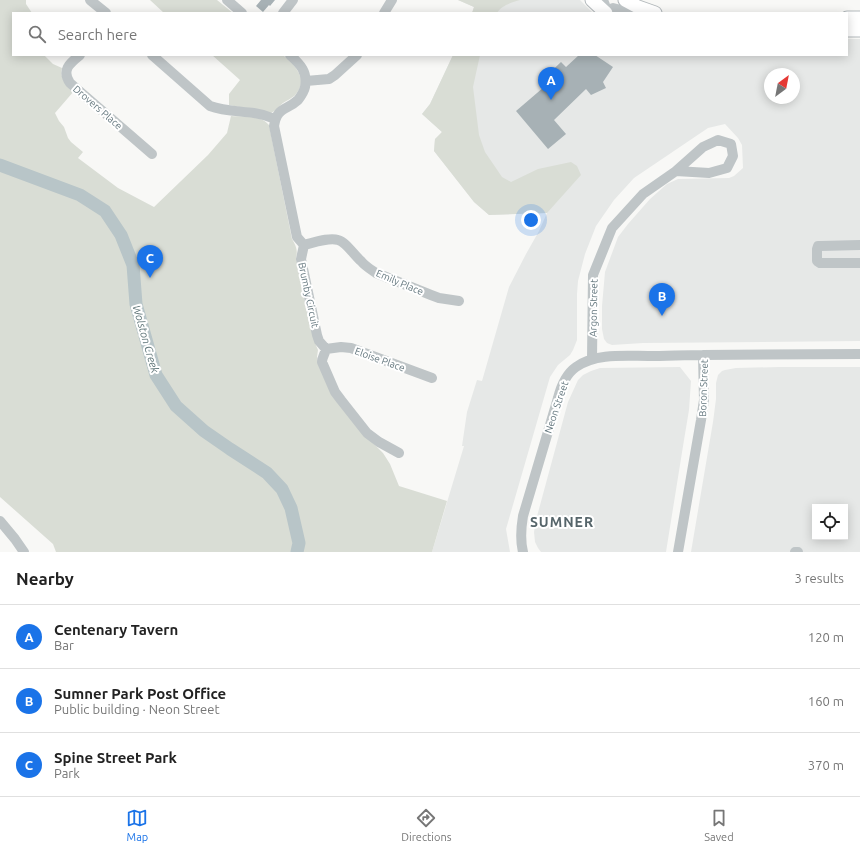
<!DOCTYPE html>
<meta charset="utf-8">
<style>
:root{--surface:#fff;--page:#f6f6f6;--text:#222;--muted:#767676;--line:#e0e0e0;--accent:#1a73e8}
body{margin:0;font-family:Ubuntu,sans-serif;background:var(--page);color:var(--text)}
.controls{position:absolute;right:12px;bottom:12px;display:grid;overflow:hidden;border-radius:0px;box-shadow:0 2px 10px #0003}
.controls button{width:36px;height:36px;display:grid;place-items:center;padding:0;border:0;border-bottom:1px solid var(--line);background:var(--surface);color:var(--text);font:20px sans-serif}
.compass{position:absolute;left:764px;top:68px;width:36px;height:36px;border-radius:50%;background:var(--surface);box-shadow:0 2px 10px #0003;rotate:32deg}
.you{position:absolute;left:531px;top:220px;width:14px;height:14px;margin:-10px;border:3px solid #fff;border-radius:50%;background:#1a73e8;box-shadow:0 0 0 6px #1a73e833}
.badge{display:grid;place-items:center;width:26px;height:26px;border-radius:50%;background:var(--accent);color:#fff;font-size:13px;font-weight:700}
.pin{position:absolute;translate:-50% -33px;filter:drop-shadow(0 1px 2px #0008)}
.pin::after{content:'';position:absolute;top:21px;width:14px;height:12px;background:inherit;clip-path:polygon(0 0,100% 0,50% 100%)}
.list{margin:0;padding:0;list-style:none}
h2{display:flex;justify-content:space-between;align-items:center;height:52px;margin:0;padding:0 16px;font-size:17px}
h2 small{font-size:13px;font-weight:400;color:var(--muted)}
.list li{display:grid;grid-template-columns:26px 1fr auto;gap:12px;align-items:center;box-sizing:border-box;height:64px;padding:0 16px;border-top:1px solid var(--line)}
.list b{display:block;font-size:15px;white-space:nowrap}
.list p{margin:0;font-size:13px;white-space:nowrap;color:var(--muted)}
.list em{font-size:13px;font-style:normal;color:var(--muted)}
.icon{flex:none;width:22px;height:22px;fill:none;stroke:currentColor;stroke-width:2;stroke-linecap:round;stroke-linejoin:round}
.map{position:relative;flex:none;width:860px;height:552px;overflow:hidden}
.search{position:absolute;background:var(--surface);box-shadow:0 2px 10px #0003;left:12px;right:12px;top:12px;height:44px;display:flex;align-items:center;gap:10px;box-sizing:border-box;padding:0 14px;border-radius:0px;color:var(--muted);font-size:15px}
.sheet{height:244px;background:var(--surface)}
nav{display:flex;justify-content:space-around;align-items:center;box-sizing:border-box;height:56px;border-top:1px solid var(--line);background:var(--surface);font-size:11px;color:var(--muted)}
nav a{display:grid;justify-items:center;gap:2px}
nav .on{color:var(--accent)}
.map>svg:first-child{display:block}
</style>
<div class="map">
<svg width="860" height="552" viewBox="0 0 860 552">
<rect width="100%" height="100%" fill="#f8f8f6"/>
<path fill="#e6e8e7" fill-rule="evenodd" d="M 458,0 L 580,0 L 593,13 L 472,13 L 474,7 Z
M 847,39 L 860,39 L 860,341 L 643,343 L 612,345 L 607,343 L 604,339 L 602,329 L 602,306 L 605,272 L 618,237 L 628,224 L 650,199 L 667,184 L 678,179 L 729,178 L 734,176 L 743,168 L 742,145 L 738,138 L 725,124 L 708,128 L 634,178 L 614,200 L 596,226 L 585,254 L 578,281 L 577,294 L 577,340 L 573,350 L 570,355 L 558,365 L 550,377 L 506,529 L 510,552 L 432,552 L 464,446 L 462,446 L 467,412 L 477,380 L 482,381 L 509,287 L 526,254 L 539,231 L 547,213 L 489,215 L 474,202 L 434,151 L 435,139 L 442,132 L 422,114 L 430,104 L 453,55 L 847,55 ZM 770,74 L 794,74 L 794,98 L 770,98 Z
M 680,367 L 691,381 L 689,410 L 684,440 L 666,552 L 541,552 L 538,548 L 535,542 L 534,532 L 536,520 L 568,402 L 578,380 L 583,375 L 591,371 L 600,368 Z
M 779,367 L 860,367 L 860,552 L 691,552 L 713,422 L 716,399 L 716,383 L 718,375 L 722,371 L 725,370 L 736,368 ZM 815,507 L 845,507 L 845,537 L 815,537 Z"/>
<path fill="#d9ddd5" d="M 0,0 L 26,0 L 26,4 L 32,13 L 13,13 L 13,55 L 44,55 L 53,64 L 62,68 C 59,79 67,85 74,91 L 55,113 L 59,121 L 64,127 L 68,138 L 71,142 L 83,152 L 78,158 L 118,188 L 154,207 L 208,155 L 227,133 L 231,116 C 243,117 260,114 269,125 L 292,239 C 296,246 298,250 296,258 L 304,298 L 315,343 L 318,350 L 317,357 L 319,365 L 368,438 L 383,453 L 390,464 L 399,486 L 447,501 L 432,552 L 56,552 L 53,544 L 0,497 Z
M 150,0 L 217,0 L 233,13 L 164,13 Z
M 458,0 L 520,0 C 512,2 501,6 497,13 L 472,13 L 474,7 Z
M 212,55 L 283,55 C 294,65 309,78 296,94 C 293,98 287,100 283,103 C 279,106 276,111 271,113 L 229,105 L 229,94 L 240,80 Z
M 453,55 L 480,55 L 473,87 L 479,135 L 485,152 L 502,177 L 511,182 L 538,169 L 571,162 L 577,166 L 581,175 L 547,213 L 489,215 L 474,202 L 434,151 L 435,139 L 442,132 L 422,114 L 430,104 Z"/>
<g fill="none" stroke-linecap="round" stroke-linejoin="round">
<path stroke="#b8c5c8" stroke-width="13" d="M 0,165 L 80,195 L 105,211 L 121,235 L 133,265 L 136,304 L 156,375 L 176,406 L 204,431 L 230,449 L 267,473 L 282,489 L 291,508 L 299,543 L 297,552"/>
</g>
<path fill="#a7b1b5" d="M 261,0 L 275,0 L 270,6 L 269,5 L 263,12 L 256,6 Z
M 579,55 L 595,55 L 613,67 L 603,82 L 606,88 L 591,95 L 586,89 L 554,120 L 566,134 L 548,149 L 516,111 L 544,87 L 540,82 L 561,62 L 566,67 Z"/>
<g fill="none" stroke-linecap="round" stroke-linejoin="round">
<g stroke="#b3b9bc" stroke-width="15">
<path id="major" d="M 592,0 L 606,13
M 625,0 L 638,7 L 655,13
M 847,18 L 860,18
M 847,30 L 860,30"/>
</g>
<path stroke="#bfc5c7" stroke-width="10" d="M 90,0 L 106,13
M 227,0 L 242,13
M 603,0 L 605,5 L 604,12 L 613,8 L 633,13
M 283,13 L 293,0
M 384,13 L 392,0
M 80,55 C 70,63 61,70 70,83 L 152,154
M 152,55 L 210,106 C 223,111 239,111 254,113 C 261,114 268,116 275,119
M 290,55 C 300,64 308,72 305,87 C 304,92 301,96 298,100 C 286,111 277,107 274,126 L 297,237 L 304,245 L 301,259 L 317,335 L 319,341 L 326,349 C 325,354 322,357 322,362 L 335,392 L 341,400 L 367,433 L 379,442 L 399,453
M 306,81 L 329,79 L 335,75 L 357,55
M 718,140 L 731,144 L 733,156 L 727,168 L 709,173 L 676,171 L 703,147 Z
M 304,245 C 313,243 329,237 338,240 C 346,242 354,255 361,261 C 365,266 370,269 376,273 L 431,295 L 439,298 L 459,301
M 860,245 L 820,246 L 818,246 L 817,249 L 817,261 L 820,263 L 860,263
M 326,349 L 341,347 L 351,348 L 432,378
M 592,359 L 593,275 L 612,228 L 643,194 L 676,171
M 0,521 L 15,539 L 24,552
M 523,552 C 520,540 521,528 523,516 L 558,398 C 561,386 566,374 576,367 C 596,353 625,356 648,356 C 666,356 685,355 703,355
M 678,552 L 701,420 L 704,400 L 703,355 L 860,354
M 795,552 L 798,552"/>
<use href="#major" stroke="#fff" stroke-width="13"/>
</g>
<g text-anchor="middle" stroke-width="4" stroke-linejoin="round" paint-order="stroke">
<g font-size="10" fill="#65787f" stroke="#fff">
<text transform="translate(98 107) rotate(41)" y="4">Drovers Place</text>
<text transform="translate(400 282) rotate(23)" y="4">Emily Place</text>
<text transform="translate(309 295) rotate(78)" y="4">Brumby Circuit</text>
<text transform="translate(593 308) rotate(-89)" y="4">Argon Street</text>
<text transform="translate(380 359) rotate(20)" y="4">Eloise Place</text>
<text transform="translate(703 388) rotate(-88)" y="4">Boron Street</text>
<text transform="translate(556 407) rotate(-71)" y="4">Neon Street</text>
</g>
<g font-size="11" font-style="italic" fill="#607679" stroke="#fff">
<text transform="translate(146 339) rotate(74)" y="4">Wolston Creek</text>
</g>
<g font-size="14" font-weight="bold" letter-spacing="1" fill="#56656a" stroke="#fff">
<text x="562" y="527">SUMNER</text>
</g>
</g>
</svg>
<div class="controls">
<button><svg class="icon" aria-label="locate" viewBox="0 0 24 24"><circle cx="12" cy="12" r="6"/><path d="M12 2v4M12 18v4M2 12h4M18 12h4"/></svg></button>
</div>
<svg class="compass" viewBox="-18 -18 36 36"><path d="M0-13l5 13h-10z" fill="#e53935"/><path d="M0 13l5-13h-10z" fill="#767676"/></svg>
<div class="you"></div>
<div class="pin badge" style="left:551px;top:100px">A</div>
<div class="pin badge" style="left:662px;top:316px">B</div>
<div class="pin badge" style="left:150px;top:278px">C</div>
<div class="search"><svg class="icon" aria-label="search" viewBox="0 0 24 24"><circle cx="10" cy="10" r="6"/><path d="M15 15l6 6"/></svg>Search here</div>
</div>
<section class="sheet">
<h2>Nearby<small>3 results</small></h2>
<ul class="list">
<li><span class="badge">A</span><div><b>Centenary Tavern</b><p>Bar</p></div><em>120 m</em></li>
<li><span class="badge">B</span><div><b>Sumner Park Post Office</b><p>Public building · Neon Street</p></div><em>160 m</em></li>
<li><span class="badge">C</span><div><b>Spine Street Park</b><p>Park</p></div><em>370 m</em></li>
</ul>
</section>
<nav>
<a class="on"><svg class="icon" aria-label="map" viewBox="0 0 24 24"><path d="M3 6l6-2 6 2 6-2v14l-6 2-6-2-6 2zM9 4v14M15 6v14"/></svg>Map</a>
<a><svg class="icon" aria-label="directions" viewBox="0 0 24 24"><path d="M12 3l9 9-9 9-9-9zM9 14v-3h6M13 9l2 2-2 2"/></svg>Directions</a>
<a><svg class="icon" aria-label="saved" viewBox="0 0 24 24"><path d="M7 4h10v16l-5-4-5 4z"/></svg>Saved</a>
</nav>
